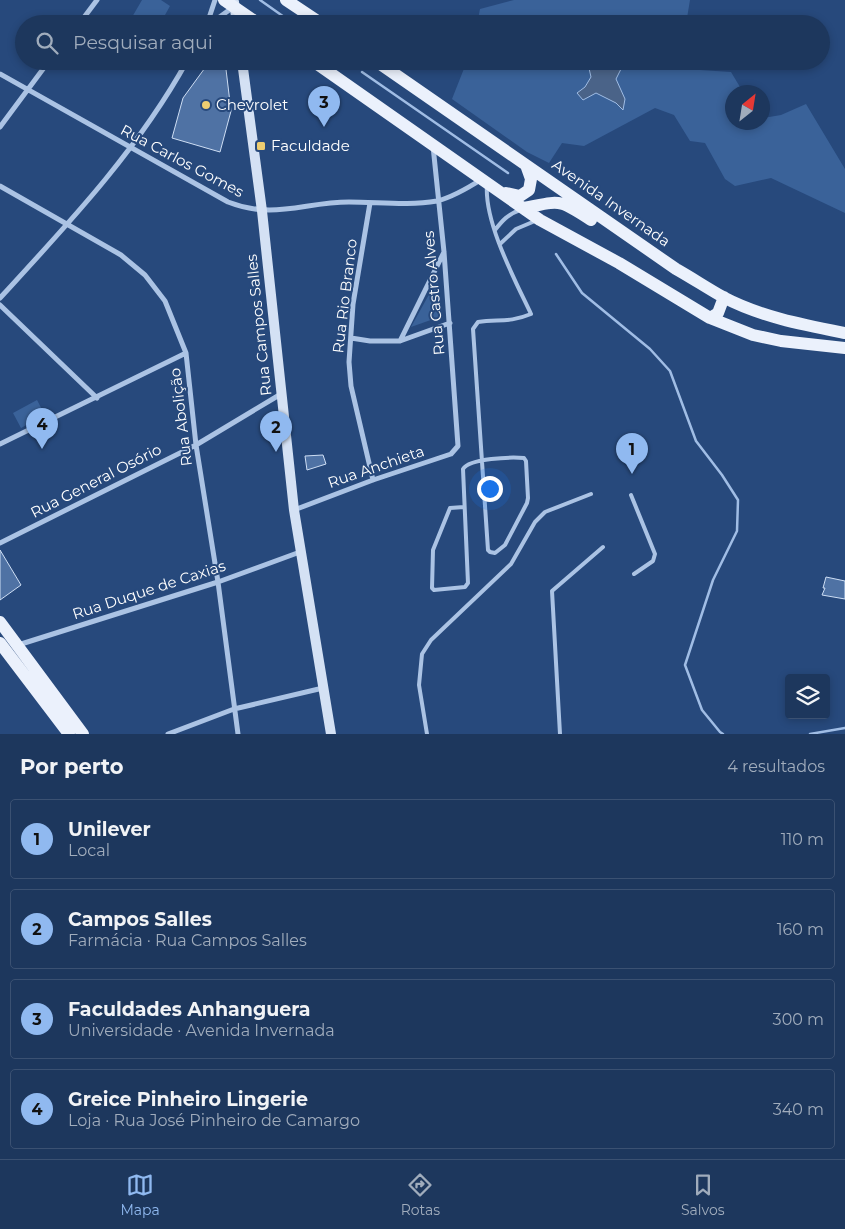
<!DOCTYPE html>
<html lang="pt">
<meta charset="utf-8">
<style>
:root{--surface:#1d375d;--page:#2a4266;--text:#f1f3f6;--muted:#a0acbc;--line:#3b5172;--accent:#90b9f0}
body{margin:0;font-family:Montserrat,sans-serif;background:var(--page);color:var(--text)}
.controls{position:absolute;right:15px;bottom:15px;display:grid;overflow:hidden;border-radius:5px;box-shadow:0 2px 8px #0003}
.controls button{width:45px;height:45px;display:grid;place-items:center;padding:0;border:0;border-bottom:1px solid var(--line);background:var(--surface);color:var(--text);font:25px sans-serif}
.compass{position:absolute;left:725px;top:85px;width:45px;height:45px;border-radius:50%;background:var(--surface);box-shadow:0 2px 8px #0003;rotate:30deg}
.you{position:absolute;left:489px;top:488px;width:18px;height:18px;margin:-12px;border:4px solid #fff;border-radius:50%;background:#1a73e8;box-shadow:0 0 0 8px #1a73e833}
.badge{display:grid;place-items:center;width:32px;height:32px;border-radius:50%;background:var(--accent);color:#111;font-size:16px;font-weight:700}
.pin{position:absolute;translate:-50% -41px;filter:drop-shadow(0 1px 2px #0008)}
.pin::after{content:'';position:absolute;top:26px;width:18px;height:15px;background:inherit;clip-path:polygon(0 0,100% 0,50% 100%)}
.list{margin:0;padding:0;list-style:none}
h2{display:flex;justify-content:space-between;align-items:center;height:65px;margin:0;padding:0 20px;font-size:21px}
h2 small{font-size:16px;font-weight:400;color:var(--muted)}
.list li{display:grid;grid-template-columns:32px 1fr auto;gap:15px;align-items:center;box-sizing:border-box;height:80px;margin:0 10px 10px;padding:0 10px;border:1px solid var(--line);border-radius:5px}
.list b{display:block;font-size:19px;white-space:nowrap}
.list p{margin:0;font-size:16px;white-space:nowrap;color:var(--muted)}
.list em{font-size:16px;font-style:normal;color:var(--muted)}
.icon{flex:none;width:28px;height:28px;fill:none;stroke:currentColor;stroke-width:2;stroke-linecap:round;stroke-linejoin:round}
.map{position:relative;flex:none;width:845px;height:734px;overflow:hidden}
.search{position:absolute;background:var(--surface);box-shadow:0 2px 8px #0003;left:15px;right:15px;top:15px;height:55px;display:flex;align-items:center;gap:12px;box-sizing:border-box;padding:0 18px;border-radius:28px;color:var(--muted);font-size:19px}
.sheet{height:425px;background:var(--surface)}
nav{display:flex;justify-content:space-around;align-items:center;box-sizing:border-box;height:70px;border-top:1px solid var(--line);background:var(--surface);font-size:14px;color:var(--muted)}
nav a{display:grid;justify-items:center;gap:2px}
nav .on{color:var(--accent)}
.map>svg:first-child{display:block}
</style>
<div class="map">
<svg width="845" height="734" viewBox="0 0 845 734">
<rect width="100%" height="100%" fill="#27497c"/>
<path fill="#3a6299" d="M 142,0 L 161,0 L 170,6 L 160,24 L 128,24 Z
M 514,0 L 690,0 L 686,24 L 477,24 L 480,9 Z
M 467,61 L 682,61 L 700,70 L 731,72 L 743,92 L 732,92 L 732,122 L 762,122 L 763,118 L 781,115 L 806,104 L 845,169 L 845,213 L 771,178 L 735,186 L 725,179 L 705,143 L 690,141 L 674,115 L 655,108 L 584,146 L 562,143 L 549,163 L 527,152 L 452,99 Z
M 437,280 L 442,316 L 411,327 Z
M 37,400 L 45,415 L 21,428 L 13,413 Z"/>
<path fill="#4a6388" stroke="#a0bde5" d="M 593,61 L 621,61 L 622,67 L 616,79 L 625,99 L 623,110 L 616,103 L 596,93 L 583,100 L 577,93 L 585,87 L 591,77 L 588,64 Z"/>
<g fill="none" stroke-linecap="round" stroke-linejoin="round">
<path stroke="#a0bde5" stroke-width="2.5" d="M 260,0 L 294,24
M 362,72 L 508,173
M 556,254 L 582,293 L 650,349 L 670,371 L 696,441 L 722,475 L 738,500 L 737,531 L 713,580 L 685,665 L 702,710 L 720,732 L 723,734
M 810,734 L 845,728"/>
</g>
<path fill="#4f72a4" stroke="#cedef4" d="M 210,61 L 225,61 L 231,111 L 220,152 L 172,138 L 183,98 Z
M 323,455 L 326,464 L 307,470 L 305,456 Z
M 0,550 L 21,585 L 0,600 Z
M 826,577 L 845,581 L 845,599 L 822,595 L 825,588 L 823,588 Z"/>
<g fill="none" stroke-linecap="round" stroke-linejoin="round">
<path stroke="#abc3e4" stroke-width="4" d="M 495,230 C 502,221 508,214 520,210
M 500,244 L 516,229 L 535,221
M 631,495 L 655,554 L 653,561 L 634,574
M 464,507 L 450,508 L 433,550 L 432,588 L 434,590 L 465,587 L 468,583 L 463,469 C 470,458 511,457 524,458 L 526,461 L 528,498 L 527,503 L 505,545 L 495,553 L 490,552 L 488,550 L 473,329 L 478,322 C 499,319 509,323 531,314 C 515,280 484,222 487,185
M 427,734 L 419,685 L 422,654 L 431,640 L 511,564 L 535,522 L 545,512 L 591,494
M 560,734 L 552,591 L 603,547"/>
<path stroke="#abc3e4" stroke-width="5" d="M 79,24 L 97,0
M 207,24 L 215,0
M 210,24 L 232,8
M 0,74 L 228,202 C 274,220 304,202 349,202 C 379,202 408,206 437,201 C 453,197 468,188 482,179
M 0,127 L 49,61
M 0,186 L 121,255 L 145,275 L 165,301 L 186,353 L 196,445 L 218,582 L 238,734
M 370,203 L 353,304 L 349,362 L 351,386 L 373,480
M 0,298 C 68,224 138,150 187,61
M 0,305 L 97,398
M 351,338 L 370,341 L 400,341 L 450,323
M 400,341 L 444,252
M 0,444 L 186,353
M 294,510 L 373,480 L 451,454 L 458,446 L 444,252 L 433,146
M 0,543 L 196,445 L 281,394
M 18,645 L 218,582 L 300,552
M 168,734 L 234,709 L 323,688"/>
<path stroke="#d4e1f4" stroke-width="10" d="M 234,2 L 237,24
M 242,61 L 262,211 L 294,510 L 331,734"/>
<path stroke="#ebf1fc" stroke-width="12" d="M 224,0 L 259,24
M 286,0 L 322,24
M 313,61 L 540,220 L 619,263 L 710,318 L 753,335 L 781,341 L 845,348
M 376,61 L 676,269 C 692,278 707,288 723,297 C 761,317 804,325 845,333
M 506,193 L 520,196 L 529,190 L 531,179 L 526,165
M 523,208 C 561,201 558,198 591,220
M 710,318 L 718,313 L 724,297
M 0,622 L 83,734
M 0,643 L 69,734"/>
</g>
<g fill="#edcd71" stroke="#27497c" stroke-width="2">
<circle cx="206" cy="105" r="5"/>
<rect x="256" y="141" width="10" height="10" rx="2.5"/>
</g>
<g text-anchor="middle" stroke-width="4" stroke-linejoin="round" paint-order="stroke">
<g font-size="15" fill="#fff" stroke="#27497c" text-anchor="start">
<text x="216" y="110">Chevrolet</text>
<text x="271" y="151">Faculdade</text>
</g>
<g font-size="15" fill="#fff" stroke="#27497c">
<text transform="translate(182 161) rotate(28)" y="5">Rua Carlos Gomes</text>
<text transform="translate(611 203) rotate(35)" y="5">Avenida Invernada</text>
<text transform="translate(434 293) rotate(-95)" y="5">Rua Castro Alves</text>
<text transform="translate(345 296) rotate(-83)" y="5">Rua Rio Branco</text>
<text transform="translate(259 325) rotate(-96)" y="5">Rua Campos Salles</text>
<text transform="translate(181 417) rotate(-97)" y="5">Rua Abolição</text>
<text transform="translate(376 467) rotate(-19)" y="5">Rua Anchieta</text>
<text transform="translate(96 481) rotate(-27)" y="5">Rua General Osório</text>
<text transform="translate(149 590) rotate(-18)" y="5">Rua Duque de Caxias</text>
</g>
</g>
</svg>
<div class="controls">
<button><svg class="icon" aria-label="layers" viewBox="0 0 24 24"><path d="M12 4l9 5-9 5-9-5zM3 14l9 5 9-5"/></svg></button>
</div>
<svg class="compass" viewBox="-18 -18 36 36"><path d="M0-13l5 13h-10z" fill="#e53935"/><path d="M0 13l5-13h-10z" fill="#a0acbc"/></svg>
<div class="you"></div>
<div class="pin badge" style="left:632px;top:474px">1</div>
<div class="pin badge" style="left:276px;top:452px">2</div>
<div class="pin badge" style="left:324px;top:127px">3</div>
<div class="pin badge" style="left:42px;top:449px">4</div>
<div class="search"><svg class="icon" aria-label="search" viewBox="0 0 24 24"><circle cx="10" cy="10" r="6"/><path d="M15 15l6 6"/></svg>Pesquisar aqui</div>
</div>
<section class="sheet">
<h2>Por perto<small>4 resultados</small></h2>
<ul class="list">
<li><span class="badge">1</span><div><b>Unilever</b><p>Local</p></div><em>110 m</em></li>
<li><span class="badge">2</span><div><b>Campos Salles</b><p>Farmácia · Rua Campos Salles</p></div><em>160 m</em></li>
<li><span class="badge">3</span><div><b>Faculdades Anhanguera</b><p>Universidade · Avenida Invernada</p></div><em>300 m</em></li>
<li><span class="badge">4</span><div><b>Greice Pinheiro Lingerie</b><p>Loja · Rua José Pinheiro de Camargo</p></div><em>340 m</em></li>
</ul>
</section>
<nav>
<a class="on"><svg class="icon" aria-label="map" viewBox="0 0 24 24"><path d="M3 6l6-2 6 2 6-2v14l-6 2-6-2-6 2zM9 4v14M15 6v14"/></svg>Mapa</a>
<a><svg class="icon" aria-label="directions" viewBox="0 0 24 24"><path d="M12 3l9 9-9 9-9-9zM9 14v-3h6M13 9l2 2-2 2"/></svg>Rotas</a>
<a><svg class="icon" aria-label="saved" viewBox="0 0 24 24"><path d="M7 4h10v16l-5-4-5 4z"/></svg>Salvos</a>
</nav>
